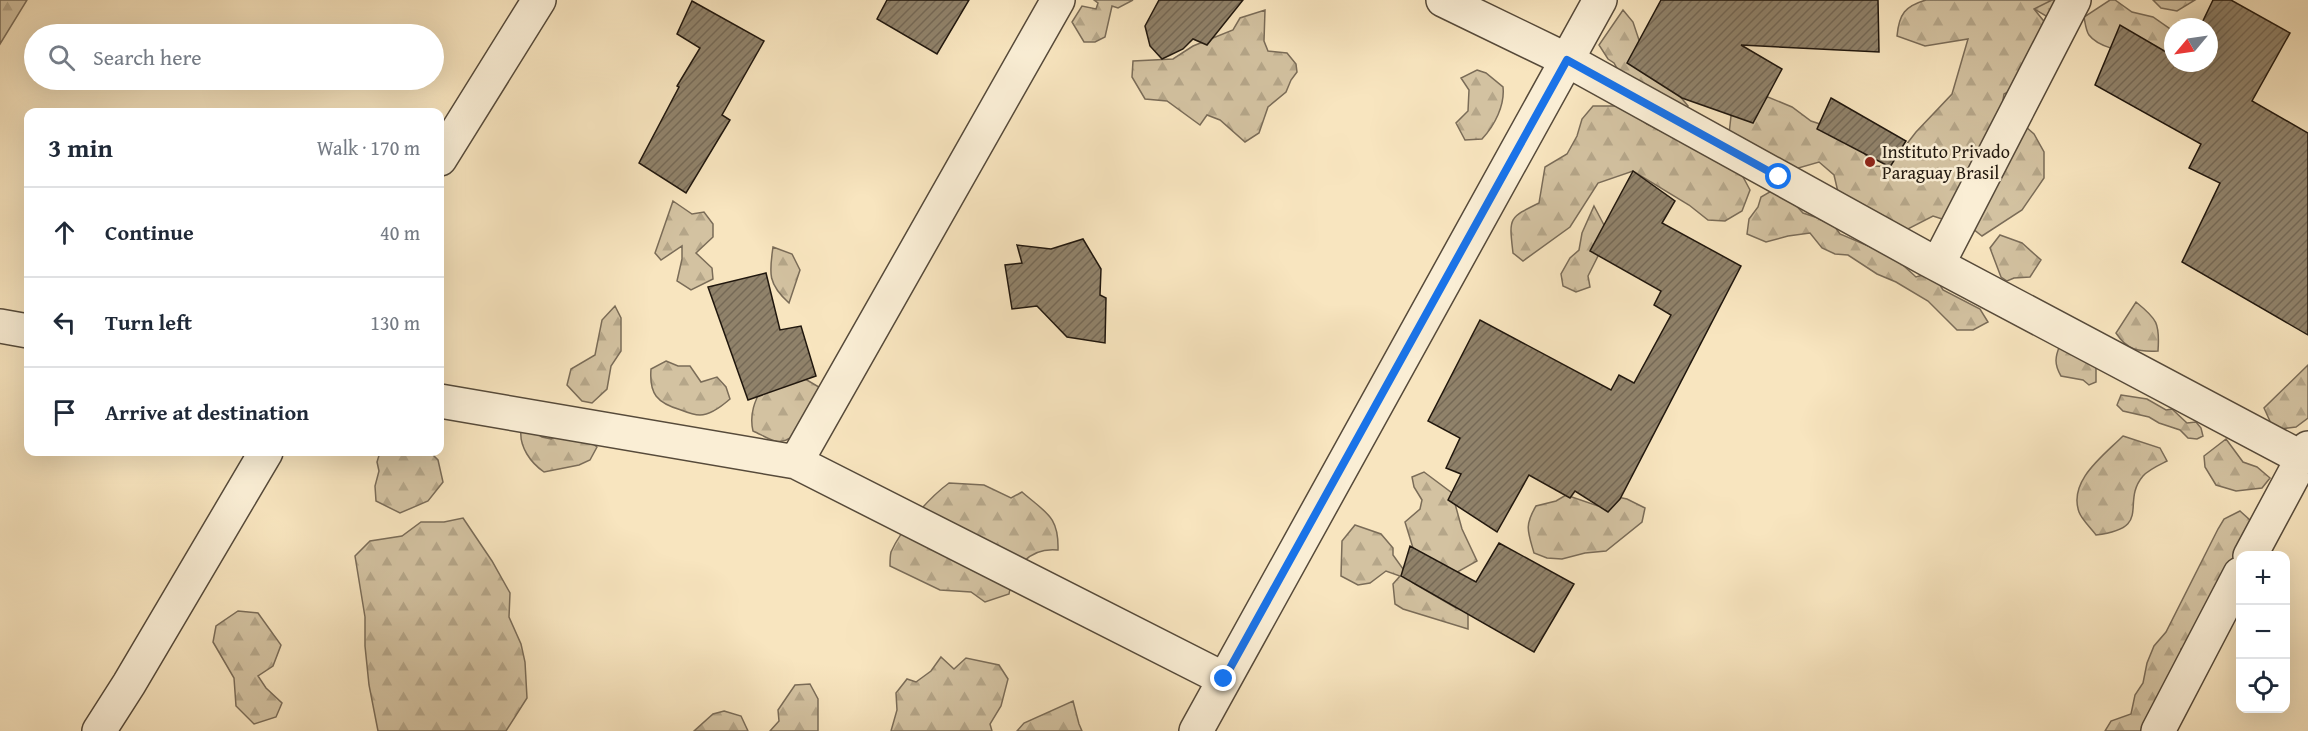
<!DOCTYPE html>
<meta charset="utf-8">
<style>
:root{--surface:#fff;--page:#f6f6f7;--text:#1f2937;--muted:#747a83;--line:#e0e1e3}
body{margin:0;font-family:"Gentium Book Plus",serif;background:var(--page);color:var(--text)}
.controls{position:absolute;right:18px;bottom:18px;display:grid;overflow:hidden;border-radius:12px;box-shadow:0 6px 24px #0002}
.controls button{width:54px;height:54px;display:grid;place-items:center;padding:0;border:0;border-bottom:2px solid var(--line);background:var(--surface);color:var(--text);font:30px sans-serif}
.compass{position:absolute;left:2164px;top:18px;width:54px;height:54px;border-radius:50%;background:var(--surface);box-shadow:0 6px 24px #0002;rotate:241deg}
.stop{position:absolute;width:18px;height:18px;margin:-14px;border:4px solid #1a73e8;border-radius:50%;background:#fff}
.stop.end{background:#1a73e8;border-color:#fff;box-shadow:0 2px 6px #0008}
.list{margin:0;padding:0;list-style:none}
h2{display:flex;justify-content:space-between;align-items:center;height:78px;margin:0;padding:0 24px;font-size:26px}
h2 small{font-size:20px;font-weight:400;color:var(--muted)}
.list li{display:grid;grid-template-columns:39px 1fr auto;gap:18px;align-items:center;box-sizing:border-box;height:90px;padding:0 24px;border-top:2px solid var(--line)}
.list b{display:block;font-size:22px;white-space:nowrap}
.list em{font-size:20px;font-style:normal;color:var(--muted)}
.icon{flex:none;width:33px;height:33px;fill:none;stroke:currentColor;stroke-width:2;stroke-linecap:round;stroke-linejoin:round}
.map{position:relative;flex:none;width:2308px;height:731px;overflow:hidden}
.search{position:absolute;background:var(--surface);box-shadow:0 6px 24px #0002;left:24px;top:24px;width:420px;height:66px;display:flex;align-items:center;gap:15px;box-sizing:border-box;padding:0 21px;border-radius:33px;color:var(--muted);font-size:22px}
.panel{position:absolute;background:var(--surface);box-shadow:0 6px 24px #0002;left:24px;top:108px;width:420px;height:348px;border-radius:12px}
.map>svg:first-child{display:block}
</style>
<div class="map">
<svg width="2308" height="731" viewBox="0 0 2308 731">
<defs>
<pattern id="grass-dots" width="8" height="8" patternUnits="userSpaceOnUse" patternTransform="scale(1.5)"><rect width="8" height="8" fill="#d3c2a1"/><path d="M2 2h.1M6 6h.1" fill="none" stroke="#b5a689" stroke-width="1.8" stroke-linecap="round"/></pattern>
<pattern id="forest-firs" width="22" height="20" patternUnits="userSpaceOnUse" patternTransform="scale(1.5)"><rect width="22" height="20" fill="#d3c2a1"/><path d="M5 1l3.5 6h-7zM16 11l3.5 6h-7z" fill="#b5a689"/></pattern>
<pattern id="building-hatch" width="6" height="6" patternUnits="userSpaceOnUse" patternTransform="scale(1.5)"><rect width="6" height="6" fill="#90826a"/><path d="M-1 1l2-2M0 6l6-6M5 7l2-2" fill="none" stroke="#756956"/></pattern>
</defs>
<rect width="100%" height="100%" fill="#f8e5bf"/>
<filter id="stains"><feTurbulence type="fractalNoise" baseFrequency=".00333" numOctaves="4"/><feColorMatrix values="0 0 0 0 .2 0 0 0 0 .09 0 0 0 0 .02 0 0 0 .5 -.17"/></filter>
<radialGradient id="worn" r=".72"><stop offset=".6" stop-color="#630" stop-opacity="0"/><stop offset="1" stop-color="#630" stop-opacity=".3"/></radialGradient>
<path fill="url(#grass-dots)" stroke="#7a6c58" stroke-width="1.5" d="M 2019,0 L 2074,0 L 2061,25 Z"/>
<path fill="url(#forest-firs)" stroke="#7a6c58" stroke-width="1.5" d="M 0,0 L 27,0 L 0,44 Z
M 1094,0 L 1133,0 L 1118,8 L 1112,6 L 1105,37 L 1095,42 L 1084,42 L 1072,22 L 1082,6 L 1096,9 L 1098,3 Z
M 1926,0 L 2052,0 L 2034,9 L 2047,25 L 2027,82 L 2004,94 L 2002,106 L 2034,134 L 2044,152 L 2044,178 L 2022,210 L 1982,236 L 1973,229 L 1933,216 L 1906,230 L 1838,192 L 1834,175 L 1819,162 L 1795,169 L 1729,134 L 1731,116 L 1768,97 L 1792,107 L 1811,121 L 1847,133 L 1875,166 L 1889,167 L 1916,132 L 1952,94 L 1968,39 L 1925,46 L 1897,36 C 1899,14 1905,6 1926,0 Z
M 2110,0 L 2115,0 L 2132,12 L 2153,17 L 2173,31 L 2173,62 C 2151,53 2103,54 2089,35 C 2086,31 2085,22 2084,17 Z
M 2153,0 L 2195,0 L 2177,11 L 2161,8 Z
M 1265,10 L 1264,41 L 1268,51 L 1287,53 L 1296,64 L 1297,72 L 1291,80 L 1286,92 L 1268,107 L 1259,133 L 1245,142 L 1220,120 L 1207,115 L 1200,125 L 1167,101 L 1145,99 L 1132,77 L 1133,61 L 1173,59 L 1193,46 L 1233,30 L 1240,18 Z
M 1623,10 L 1633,22 L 1647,64 L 1669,83 L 1688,106 L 1683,120 L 1638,106 L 1614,63 L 1608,59 L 1599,45 Z
M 1477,70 L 1486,73 L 1503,87 C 1505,105 1495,125 1482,139 L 1465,140 L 1456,123 L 1468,111 L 1469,90 L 1461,78 Z
M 1593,106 L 1623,106 L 1647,124 L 1663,132 L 1690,139 L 1734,160 L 1750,190 L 1742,211 L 1725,221 L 1708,220 L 1689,205 L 1633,171 L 1598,183 L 1570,227 L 1523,261 L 1513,253 C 1509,218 1508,218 1539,203 L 1545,167 L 1567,154 L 1577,136 L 1582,119 Z
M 1773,190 L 1793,202 L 1803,213 L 1818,218 L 1835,227 L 1840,234 L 1894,257 L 1916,277 L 1926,274 L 1935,277 L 1943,290 L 1980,309 L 1988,322 L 1973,330 L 1957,330 L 1928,301 L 1896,282 L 1877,274 L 1848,255 L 1835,254 L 1822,248 L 1810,233 L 1788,236 L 1766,242 L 1747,234 L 1749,219 L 1758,207 L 1761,197 Z
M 673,201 L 692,214 L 704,212 L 713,224 L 713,237 L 696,253 L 712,268 L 713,279 L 691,290 L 677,281 L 682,259 L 682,246 L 661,260 L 655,253 Z
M 1594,206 L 1604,225 L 1598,256 L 1588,276 L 1590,287 L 1576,292 L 1563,286 L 1561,274 L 1570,258 L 1579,250 L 1582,233 Z
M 2000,235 L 2022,243 L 2041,260 L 2030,277 L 2014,278 L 2007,281 L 2001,277 L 1990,248 Z
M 773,247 L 792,254 L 800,270 L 789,303 C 768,284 769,274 773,247 Z
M 2136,302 C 2157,319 2160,323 2158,351 C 2138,352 2127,350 2116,333 Z
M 615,306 L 621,318 L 621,351 L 611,366 L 607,389 L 592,403 L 582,401 L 567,385 L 571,369 L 595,355 L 602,320 Z
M 2060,345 L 2096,366 L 2096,382 L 2089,385 L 2083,380 L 2061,376 C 2054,364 2055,357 2060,345 Z
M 666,361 L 678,366 L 690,366 L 701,382 L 717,377 L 726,387 L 730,399 C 722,406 711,415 700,415 C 694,415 686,412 681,410 C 657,403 649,394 651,369 Z
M 2308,365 L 2308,418 L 2296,427 L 2274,430 L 2264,408 Z
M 800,376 L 824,390 C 815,406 797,447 775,441 C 768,439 760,434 753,431 C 749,414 755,400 763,386 Z
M 2121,395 L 2147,399 L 2166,410 L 2172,409 L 2187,423 L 2196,422 L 2201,428 L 2203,436 L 2197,439 L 2188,438 L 2180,430 L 2159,423 L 2149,417 L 2123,411 L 2117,405 Z
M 530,429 L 542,437 L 551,439 C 569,428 582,435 597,447 L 590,460 L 579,465 L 544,472 C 531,463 519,447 521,430 Z
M 2123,436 L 2160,448 L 2167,461 C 2159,465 2148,470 2143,476 C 2120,503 2154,528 2096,535 C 2091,528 2082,520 2079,512 C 2068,481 2103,456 2123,436 Z
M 2226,439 L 2243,462 L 2257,467 L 2270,478 L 2262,488 L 2236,491 L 2216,485 L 2205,467 L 2204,456 Z
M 380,452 L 430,452 L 438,460 L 443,482 L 428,501 L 400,513 L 376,501 L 375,486 L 379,471 L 377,462 Z
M 1424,472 L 1452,493 L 1462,529 L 1477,561 L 1454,574 L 1413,548 L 1405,522 L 1420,509 L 1422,500 L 1414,487 L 1412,477 Z
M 949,483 L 984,485 L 1011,498 L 1022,492 C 1046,513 1059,516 1058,550 C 1029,547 1013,568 1009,594 L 985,602 L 971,592 L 940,590 L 890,566 C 890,561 890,556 891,552 C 901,529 930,497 949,483 Z
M 1566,495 L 1598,506 L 1613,496 L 1627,499 L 1645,508 L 1642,522 L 1606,551 L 1585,553 L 1562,559 L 1547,558 L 1534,553 C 1528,532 1524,526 1536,506 L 1556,501 Z
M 2240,511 L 2251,521 L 2192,642 L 2181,649 L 2180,659 L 2150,731 L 2105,731 L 2111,721 L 2131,714 L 2135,695 L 2143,683 L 2147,663 L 2154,646 L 2166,632 L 2218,529 L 2224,519 Z
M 463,518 L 492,561 L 510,593 L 509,617 L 521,644 L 525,662 L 527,698 L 506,731 L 378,731 L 369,685 L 365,646 L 365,617 L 355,556 L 370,541 L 402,536 L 421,522 L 444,522 Z
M 1355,525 L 1381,534 L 1393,548 L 1393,555 L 1413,583 L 1456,608 L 1468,606 L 1468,629 L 1403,609 L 1395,604 L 1393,584 L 1400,576 L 1386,571 L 1370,583 L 1358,585 L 1341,576 L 1342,541 Z
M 238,611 L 258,613 L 281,645 L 273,666 L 258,676 L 266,688 L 282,703 L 276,717 L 254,724 L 236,706 L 234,678 L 213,642 L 216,626 Z
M 941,657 L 954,669 L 966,658 L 999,665 L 1008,679 L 1001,706 L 990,724 L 992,731 L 891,731 L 897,710 L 896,693 L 907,679 L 916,682 L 931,671 Z
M 810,684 L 818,699 L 818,731 L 770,731 L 779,721 L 778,710 L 795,685 Z
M 1073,701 L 1079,724 L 1082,731 L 1017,731 L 1024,723 Z
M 724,711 L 741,716 L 748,731 L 694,731 L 713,714 Z"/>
<path fill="url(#building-hatch)" stroke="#20170e" stroke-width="1.5" d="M 887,0 L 969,0 L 937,54 L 877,19 Z
M 1159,0 L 1243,0 L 1207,45 L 1193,39 L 1183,49 L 1162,59 L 1150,46 L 1145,26 Z
M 1661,0 L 1878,0 L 1879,52 L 1741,45 L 1782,69 L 1753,123 L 1682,98 L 1627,63 Z
M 2213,0 L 2231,0 L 2290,33 L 2252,101 L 2308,133 L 2308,335 L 2182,262 L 2220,183 L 2189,168 L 2201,144 L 2095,85 L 2120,25 L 2173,56 L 2173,63 L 2209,63 L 2209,27 L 2200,27 Z
M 692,1 L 764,41 L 722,115 L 730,120 L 686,193 L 639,163 L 679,87 L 677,86 L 700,48 L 677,34 Z
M 1831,98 L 1906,141 L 1890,167 L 1817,129 Z
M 1633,171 L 1675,201 L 1662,223 L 1741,266 L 1620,499 L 1608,512 L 1575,491 L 1570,498 L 1529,475 L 1497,532 L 1448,500 L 1461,474 L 1446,468 L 1460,438 L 1428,421 L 1480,320 L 1611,390 L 1619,375 L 1634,383 L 1671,315 L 1654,305 L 1661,291 L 1590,251 Z
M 1083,239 L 1101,269 L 1100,295 L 1106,298 L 1105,343 L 1067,337 L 1037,306 L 1012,309 L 1005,265 L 1022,263 L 1017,245 L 1051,249 Z
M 766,273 L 780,330 L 801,326 L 816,376 L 748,400 L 708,287 Z
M 1499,543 L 1574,584 L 1534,652 L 1401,576 L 1410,546 L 1476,582 Z"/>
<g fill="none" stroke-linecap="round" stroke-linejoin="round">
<g stroke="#564a3a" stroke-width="36">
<path id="street" d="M 1443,0 L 1567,60 L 1927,259 L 2302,458
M 440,159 L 539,0
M 1938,264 L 2074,0
M 0,326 L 28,331
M 440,401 L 796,462 L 1224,679
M 796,462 L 1058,0
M 2250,556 L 2308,448
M 99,731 L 129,684 L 266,452
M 1196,731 L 1600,0
M 2158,731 L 2240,574"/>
</g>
<use href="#street" stroke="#faeed5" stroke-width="33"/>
</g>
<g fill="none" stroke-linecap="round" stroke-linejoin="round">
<path stroke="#1a73e8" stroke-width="8" d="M 1224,679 L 1567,60 L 1779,177"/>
</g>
<circle fill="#8f2418" stroke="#faeed5" stroke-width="2" cx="1870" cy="162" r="6"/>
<g text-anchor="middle" stroke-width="5" stroke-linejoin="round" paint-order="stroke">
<g font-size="18" fill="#20170e" stroke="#faeed5" text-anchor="start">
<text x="1882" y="158">Instituto Privado<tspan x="1882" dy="21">Paraguay Brasil</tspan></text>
</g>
</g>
<rect width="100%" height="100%" filter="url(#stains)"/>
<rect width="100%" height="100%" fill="url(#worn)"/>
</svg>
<div class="controls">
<button>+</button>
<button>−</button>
<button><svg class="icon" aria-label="locate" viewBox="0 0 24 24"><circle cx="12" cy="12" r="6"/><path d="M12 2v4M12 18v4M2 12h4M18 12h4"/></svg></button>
</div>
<svg class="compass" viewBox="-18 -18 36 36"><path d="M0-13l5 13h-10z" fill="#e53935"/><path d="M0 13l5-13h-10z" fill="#747a83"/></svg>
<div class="stop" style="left:1779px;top:177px"></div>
<div class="stop end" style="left:1224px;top:679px"></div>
<div class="search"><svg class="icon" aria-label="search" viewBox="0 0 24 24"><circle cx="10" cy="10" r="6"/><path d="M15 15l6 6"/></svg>Search here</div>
<section class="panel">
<h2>3 min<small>Walk · 170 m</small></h2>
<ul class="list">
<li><svg class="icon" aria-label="ahead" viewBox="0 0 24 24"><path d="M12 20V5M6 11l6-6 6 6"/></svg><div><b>Continue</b></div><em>40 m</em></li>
<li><svg class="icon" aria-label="left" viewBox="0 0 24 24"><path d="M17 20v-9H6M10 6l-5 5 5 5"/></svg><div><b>Turn left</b></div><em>130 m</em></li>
<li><svg class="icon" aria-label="arrive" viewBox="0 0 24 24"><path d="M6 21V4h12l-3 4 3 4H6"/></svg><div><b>Arrive at destination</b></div></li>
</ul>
</section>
</div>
